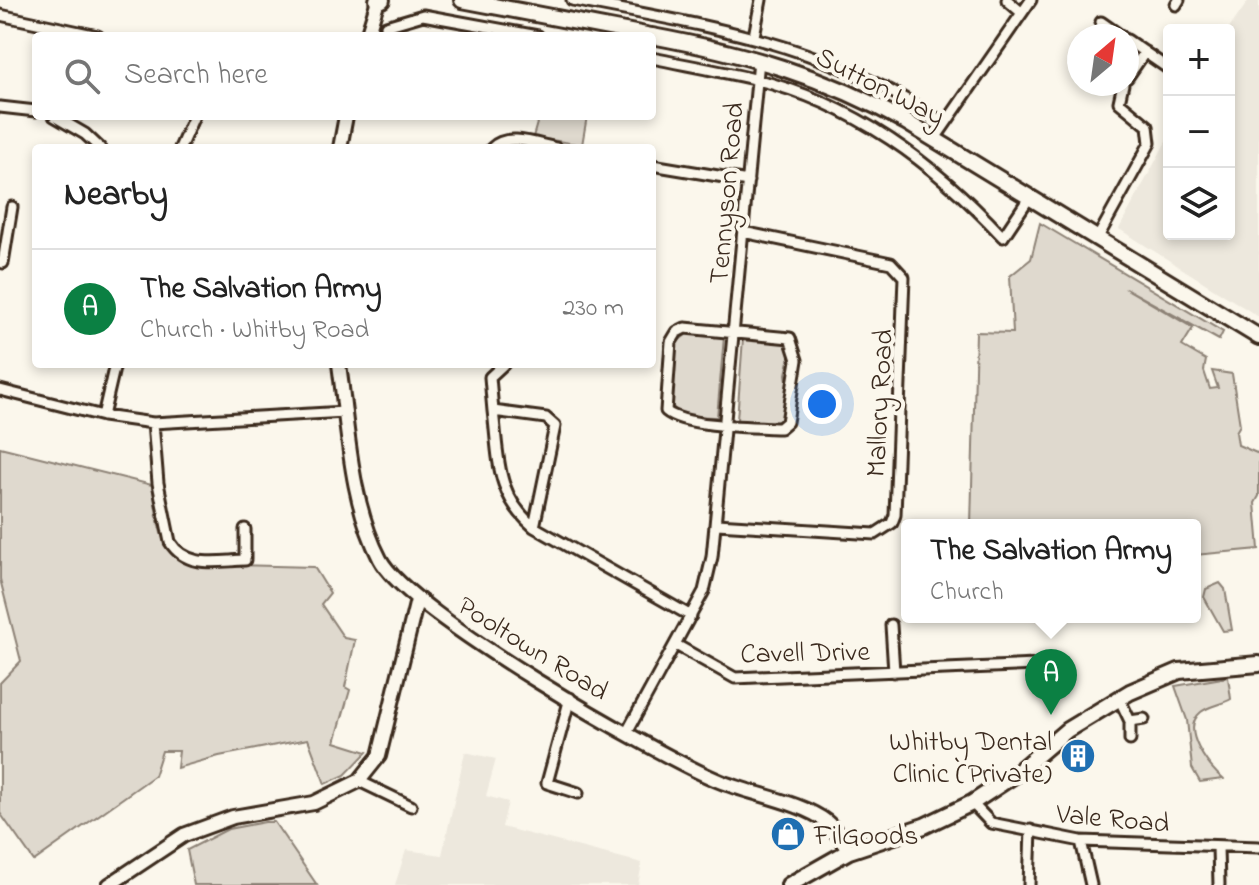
<!DOCTYPE html>
<meta charset="utf-8">
<style>
:root{--surface:#fff;--page:#f2f2f2;--text:#222;--muted:#767676;--line:#e0e0e0;--accent:#0b8043}
body{margin:0;font-family:"Indie Flower",sans-serif;background:var(--page);color:var(--text)}
.controls{position:absolute;right:24px;top:24px;display:grid;overflow:hidden;border-radius:8px;box-shadow:0 4px 12px #0003}
.controls button{width:72px;height:72px;display:grid;place-items:center;padding:0;border:0;border-bottom:2px solid var(--line);background:var(--surface);color:var(--text);font:40px sans-serif}
.compass{position:absolute;left:1067px;top:24px;width:72px;height:72px;border-radius:50%;background:var(--surface);box-shadow:0 4px 12px #0003;rotate:29deg}
.you{position:absolute;left:822px;top:404px;width:28px;height:28px;margin:-20px;border:6px solid #fff;border-radius:50%;background:#1a73e8;box-shadow:0 0 0 12px #1a73e833}
.badge{display:grid;place-items:center;width:52px;height:52px;border-radius:50%;background:var(--accent);color:#fff;font-size:26px;font-weight:700}
.pin{position:absolute;translate:-50% -66px;filter:drop-shadow(0 2px 4px #0008)}
.pin::after{content:'';position:absolute;top:42px;width:28px;height:24px;background:inherit;clip-path:polygon(0 0,100% 0,50% 100%)}
.popup{position:absolute;left:901px;top:519px;width:300px;height:104px;box-sizing:border-box;display:grid;place-content:center;border-radius:8px;background:var(--surface);filter:drop-shadow(0 2px 6px #0005);font-size:26px;white-space:nowrap;color:var(--muted)}
.popup b{font-size:30px;color:var(--text)}
.popup::after{content:'';position:absolute;left:50%;top:100%;margin-left:-16px;border:16px solid transparent;border-top-color:var(--surface)}
.list{margin:0;padding:0;list-style:none}
h2{display:flex;justify-content:space-between;align-items:center;height:104px;margin:0;padding:0 32px;font-size:34px}
h2 small{font-size:26px;font-weight:400;color:var(--muted)}
.list li{display:grid;grid-template-columns:52px 1fr auto;gap:24px;align-items:center;box-sizing:border-box;height:120px;padding:0 32px;border-top:2px solid var(--line)}
.list b{display:block;font-size:30px;white-space:nowrap}
.list p{margin:0;font-size:26px;white-space:nowrap;color:var(--muted)}
.list em{font-size:26px;font-style:normal;color:var(--muted)}
.icon{flex:none;width:44px;height:44px;fill:none;stroke:currentColor;stroke-width:2;stroke-linecap:round;stroke-linejoin:round}
.map{position:relative;flex:none;width:1259px;height:885px;overflow:hidden}
.search{position:absolute;background:var(--surface);box-shadow:0 4px 12px #0003;left:32px;top:32px;width:624px;height:88px;display:flex;align-items:center;gap:20px;box-sizing:border-box;padding:0 28px;border-radius:8px;color:var(--muted);font-size:30px}
.panel{position:absolute;background:var(--surface);box-shadow:0 4px 12px #0003;left:32px;top:144px;width:624px;height:224px;border-radius:8px}
.map>svg:first-child{display:block}
</style>
<div class="map">
<svg width="1259" height="885" viewBox="0 0 1259 885">
<rect width="100%" height="100%" fill="#fbf7ec"/>
<filter id="ink" filterUnits="userSpaceOnUse"><feTurbulence type="fractalNoise" baseFrequency=".0125" numOctaves="2"/><feDisplacementMap in="SourceGraphic" scale="16" xChannelSelector="R" yChannelSelector="G"/><feConvolveMatrix kernelMatrix="1 2 1 2 8 2 1 2 1" color-interpolation-filters="sRGB"/></filter>
<g filter="url(#ink)">
<path fill="#ede8dd" d="M 1249,0 L 1259,0 L 1259,317 L 1119,229 L 1169,136 L 1169,234 L 1229,234 L 1228,30 Z
M 465,752 L 496,759 L 486,796 L 508,802 L 502,827 L 642,863 L 638,885 L 395,885 L 406,850 L 442,855 Z"/>
<path fill="#dfd9ce" stroke="#8d8276" stroke-width="2" d="M 539,116 L 587,116 L 582,145 L 533,137 Z
M 1040,223 L 1223,332 L 1219,340 L 1125,288 L 1193,328 L 1182,346 L 1206,360 L 1204,371 L 1210,389 L 1218,388 L 1212,371 L 1232,374 L 1240,425 L 1236,432 L 1238,445 L 1259,454 L 1259,496 L 1255,503 L 1259,549 L 1195,555 L 1195,525 L 971,525 L 976,332 L 1013,333 L 1010,276 L 1031,259 Z
M 688,333 L 724,337 L 717,417 C 706,416 688,418 678,412 C 662,404 675,359 676,343 Z
M 743,338 L 780,340 L 788,345 L 791,352 L 786,374 L 790,399 L 781,420 L 774,423 L 737,420 Z
M 0,447 L 152,485 C 159,520 155,546 188,564 L 314,567 L 330,593 L 321,604 L 344,638 L 355,640 L 345,687 L 350,690 L 335,742 L 367,752 L 345,775 L 325,784 L 308,739 L 219,756 L 177,768 L 179,751 L 162,751 L 154,776 L 34,861 L 0,813 L 0,683 L 21,661 L 0,579 Z
M 1220,583 L 1225,589 L 1232,630 L 1223,631 L 1204,597 L 1206,589 Z
M 1228,677 L 1231,699 C 1223,704 1208,706 1201,712 C 1179,730 1209,767 1223,779 L 1200,782 L 1192,768 L 1187,720 L 1175,686 Z
M 265,822 L 274,822 L 317,885 L 194,885 L 187,850 L 228,829 Z"/>
<g fill="none" stroke-linecap="round" stroke-linejoin="round">
<g stroke="#3b2a1e" stroke-width="15">
<path id="minor" d="M 572,0 C 710,27 826,42 945,124
M 1007,0 L 1022,13
M 1176,5 L 1179,0
M 0,15 L 98,36
M 1101,22 L 1121,36
M 386,26 L 423,15 L 538,36
M 754,36 L 761,0
M 1127,40 L 1169,69
M 652,58 C 686,65 720,71 754,79 C 854,103 934,163 1003,237 L 1029,198
M 1127,78 L 1145,52
M 0,107 L 36,111
M 54,116 L 85,134 L 100,148
M 934,140 L 1031,0
M 180,148 L 194,116
M 492,148 C 506,132 537,144 556,148
M 652,165 L 748,181
M 1097,239 L 1150,143 L 1148,126 L 1119,102 L 1123,84
M 0,262 L 3,263 L 12,207
M 685,328 L 790,338 L 797,360 L 787,422 L 780,428 C 754,427 684,427 666,411 L 671,342 L 677,332 Z
M 504,364 L 490,377 L 493,411 L 546,418 L 555,426 L 534,527
M 0,390 L 103,416 L 153,423 L 345,412
M 493,411 C 499,458 495,494 534,527 L 691,616
M 103,416 L 115,364
M 153,423 L 158,483 L 170,542 C 187,569 217,561 245,560 L 245,529
M 717,524 L 875,534 L 892,523 L 895,515 L 904,277 L 891,263 L 743,232
M 891,625 L 894,672
M 676,645 L 735,678 L 1036,665
M 570,698 L 547,783 L 578,793
M 1119,698 L 1130,721 L 1130,740
M 1130,721 L 1144,719
M 627,732 L 704,591 L 712,557 L 759,60
M 359,781 L 411,806
M 972,803 L 991,823 L 1081,841 L 1259,847
M 1081,841 L 1091,885
M 1218,847 L 1219,885
M 1029,885 L 1031,830"/>
</g>
<g stroke="#3b2a1e" stroke-width="18">
<path id="tertiary" d="M 367,36 L 378,0
M 340,148 L 346,116
M 339,364 C 348,428 350,501 380,559 C 408,613 656,755 719,781 C 750,794 802,802 827,822 C 836,829 842,842 849,851
M 109,885 L 184,835 L 233,817 L 314,803 L 359,781 L 379,756 L 417,600"/>
</g>
<g stroke="#3b2a1e" stroke-width="20">
<path id="secondary" d="M 377,0 L 382,0
M 462,0 L 651,36
M 652,36 C 743,53 825,76 906,122 L 1259,337"/>
</g>
<g stroke="#3b2a1e" stroke-width="20">
<path id="primary" d="M 789,885 L 849,851 L 924,826 L 972,803 L 1013,776 L 1067,730 L 1130,692 L 1179,671 L 1259,664"/>
</g>
<use href="#minor" stroke="#fbf7ec" stroke-width="9"/>
<use href="#tertiary" stroke="#fbf7ec" stroke-width="12"/>
<use href="#secondary" stroke="#fbf7ec" stroke-width="14"/>
<use href="#primary" stroke="#fbf7ec" stroke-width="14"/>
</g>
</g>
<defs>
<g id="building-disc" transform="scale(1.8)"><circle r="9.5" fill="#1f6fb2" stroke="#fbf7ec"/><path d="M-4-6H4V6H1V3H-1V6H-4ZM-2.5-4.3h1.7v1.8h-1.7ZM.8-4.3h1.7v1.8H.8ZM-2.5-1h1.7V.8h-1.7ZM.8-1h1.7V.8H.8Z" fill="#fff"/></g>
<g id="shop-disc" transform="scale(1.8)"><circle r="9.5" fill="#1f6fb2" stroke="#fbf7ec"/><path d="M-5-2.5h2.3a2.7 3.5 0 0 1 5.4 0H5L5.5 6h-11ZM-1.5-2.5h3a1.5 2.3 0 0 0-3 0Z" fill="#fff"/></g>
</defs>
<g fill-rule="evenodd">
<use href="#building-disc" x="1078" y="756"/>
<use href="#shop-disc" x="788" y="834"/>
</g>
<g text-anchor="middle" stroke-width="8" stroke-linejoin="round" paint-order="stroke">
<g font-size="28" fill="#3b2a1e" stroke="#fbf7ec">
<text transform="translate(881 85) rotate(27)" y="10">Sutton Way</text>
<text transform="translate(725 193) rotate(-85)" y="10">Tennyson Road</text>
<text transform="translate(878 403) rotate(-87)" y="10">Mallory Road</text>
<text transform="translate(534 647) rotate(32)" y="10">Pooltown Road</text>
<text transform="translate(805 651) rotate(-1)" y="10">Cavell Drive</text>
<text transform="translate(1113 817) rotate(5)" y="10">Vale Road</text>
</g>
<g font-size="28" fill="#3b2a1e" stroke="#fbf7ec" text-anchor="end">
<text x="1052" y="750">Whitby Dental<tspan x="1052" dy="32">Clinic (Private)</tspan></text>
<text x="814" y="844" text-anchor="start">FilGoods</text>
</g>
</g>
</svg>
<div class="controls">
<button>+</button>
<button>−</button>
<button><svg class="icon" aria-label="layers" viewBox="0 0 24 24"><path d="M12 4l9 5-9 5-9-5zM3 14l9 5 9-5"/></svg></button>
</div>
<svg class="compass" viewBox="-18 -18 36 36"><path d="M0-13l5 13h-10z" fill="#e53935"/><path d="M0 13l5-13h-10z" fill="#767676"/></svg>
<div class="you"></div>
<div class="pin badge" style="left:1051px;top:715px">A</div>
<div class="popup"><b>The Salvation Army</b>Church</div>
<div class="search"><svg class="icon" aria-label="search" viewBox="0 0 24 24"><circle cx="10" cy="10" r="6"/><path d="M15 15l6 6"/></svg>Search here</div>
<section class="panel">
<h2>Nearby<small></small></h2>
<ul class="list">
<li><span class="badge">A</span><div><b>The Salvation Army</b><p>Church · Whitby Road</p></div><em>230 m</em></li>
</ul>
</section>
</div>
